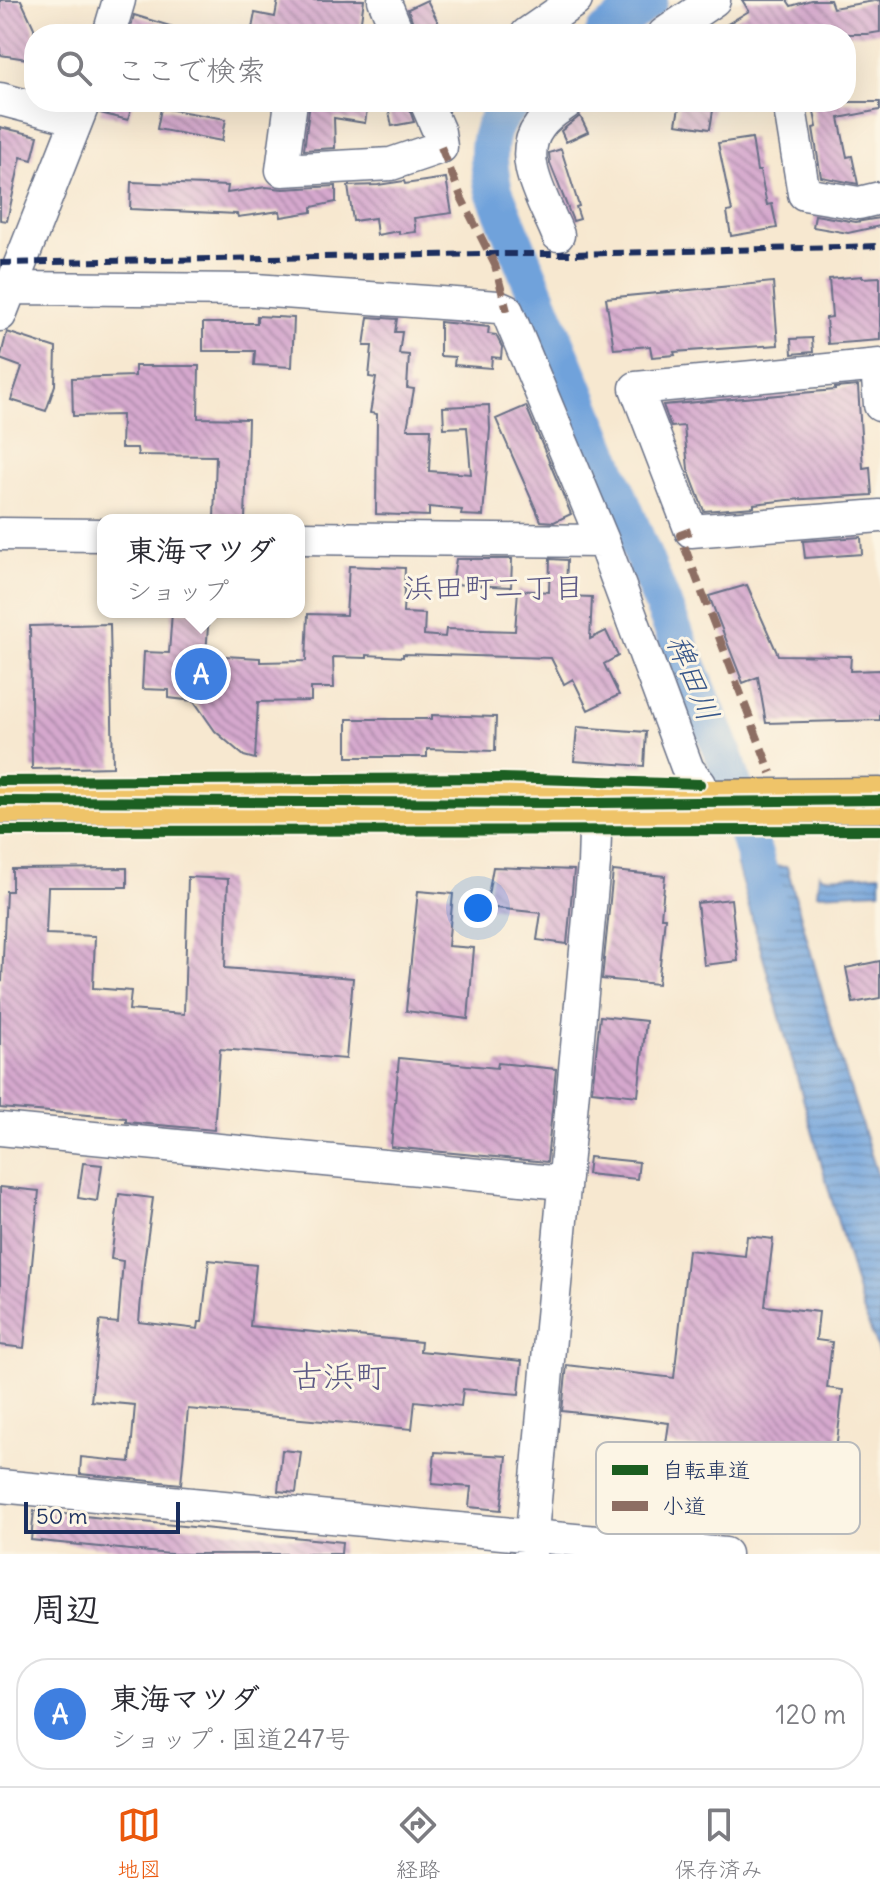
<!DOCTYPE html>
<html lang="ja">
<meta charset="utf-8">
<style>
:root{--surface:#fff;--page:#f7f7f7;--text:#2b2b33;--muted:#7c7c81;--line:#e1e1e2;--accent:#ea580c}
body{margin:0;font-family:Delius,"Klee One",sans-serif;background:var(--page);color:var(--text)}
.scale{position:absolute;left:24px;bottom:20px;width:156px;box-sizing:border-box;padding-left:8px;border:4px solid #1b2f5e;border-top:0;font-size:22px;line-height:28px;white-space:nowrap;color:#1b2f5e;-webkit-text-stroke:6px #fcf5e5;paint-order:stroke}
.you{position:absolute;left:478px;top:908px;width:28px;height:28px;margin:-20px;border:6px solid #fff;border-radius:50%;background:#1a73e8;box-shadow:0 0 0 12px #1a73e833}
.badge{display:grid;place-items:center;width:52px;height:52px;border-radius:50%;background:var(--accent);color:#fff;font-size:26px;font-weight:700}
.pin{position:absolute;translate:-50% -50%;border:4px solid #fff;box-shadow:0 2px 8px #0006}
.popup{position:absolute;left:97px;top:514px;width:208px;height:104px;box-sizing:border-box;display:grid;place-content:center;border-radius:16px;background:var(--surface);filter:drop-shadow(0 2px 6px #0005);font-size:26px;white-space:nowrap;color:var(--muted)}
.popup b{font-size:30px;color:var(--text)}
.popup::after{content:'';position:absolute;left:50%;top:100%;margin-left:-16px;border:16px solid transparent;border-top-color:var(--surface)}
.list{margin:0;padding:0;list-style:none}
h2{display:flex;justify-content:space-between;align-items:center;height:104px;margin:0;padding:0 32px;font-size:34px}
h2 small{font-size:26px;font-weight:400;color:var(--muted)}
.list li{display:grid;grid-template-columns:52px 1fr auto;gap:24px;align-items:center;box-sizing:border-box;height:112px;margin:0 16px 16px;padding:0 16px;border:2px solid var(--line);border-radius:32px}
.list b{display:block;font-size:30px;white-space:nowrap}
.list p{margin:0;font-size:26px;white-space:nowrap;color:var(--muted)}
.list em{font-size:26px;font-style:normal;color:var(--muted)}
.icon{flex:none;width:44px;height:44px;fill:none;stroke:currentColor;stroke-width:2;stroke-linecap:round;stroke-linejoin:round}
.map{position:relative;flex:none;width:880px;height:1554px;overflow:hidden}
.search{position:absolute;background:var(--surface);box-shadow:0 8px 32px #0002;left:24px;right:24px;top:24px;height:88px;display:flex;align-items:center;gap:20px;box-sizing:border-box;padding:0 28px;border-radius:32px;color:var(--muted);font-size:30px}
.sheet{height:232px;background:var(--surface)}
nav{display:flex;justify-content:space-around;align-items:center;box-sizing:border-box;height:112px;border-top:2px solid var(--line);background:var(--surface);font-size:22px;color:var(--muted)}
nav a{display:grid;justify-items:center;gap:4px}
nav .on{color:var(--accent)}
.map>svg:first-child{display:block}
</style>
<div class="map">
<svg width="880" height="1554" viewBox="0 0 880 1554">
<defs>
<pattern id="water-rules" width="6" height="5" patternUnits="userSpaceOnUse" patternTransform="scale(2)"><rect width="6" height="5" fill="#6fa2db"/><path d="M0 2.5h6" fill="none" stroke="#5a84b5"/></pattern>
<pattern id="building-back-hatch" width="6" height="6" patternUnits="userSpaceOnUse" patternTransform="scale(2)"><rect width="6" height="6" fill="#d5a8cd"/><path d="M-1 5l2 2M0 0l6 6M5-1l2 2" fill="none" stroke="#ac89aa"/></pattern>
</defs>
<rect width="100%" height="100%" fill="#fcf5e5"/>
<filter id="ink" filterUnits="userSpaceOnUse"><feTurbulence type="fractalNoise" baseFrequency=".0125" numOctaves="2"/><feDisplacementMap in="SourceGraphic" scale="16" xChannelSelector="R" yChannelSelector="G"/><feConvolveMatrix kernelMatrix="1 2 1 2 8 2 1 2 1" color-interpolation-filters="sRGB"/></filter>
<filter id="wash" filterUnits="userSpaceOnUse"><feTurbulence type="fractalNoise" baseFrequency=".006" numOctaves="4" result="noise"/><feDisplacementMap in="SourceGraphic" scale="32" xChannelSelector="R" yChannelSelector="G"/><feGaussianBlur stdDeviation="1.8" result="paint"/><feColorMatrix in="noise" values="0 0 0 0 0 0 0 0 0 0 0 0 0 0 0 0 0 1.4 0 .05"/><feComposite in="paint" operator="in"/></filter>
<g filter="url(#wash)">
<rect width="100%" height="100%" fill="#f7e8d0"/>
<path fill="url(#water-rules)" stroke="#45689c" stroke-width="2" d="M 737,865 L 787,867 L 839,1053 L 880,1183 L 880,1356 L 862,1307 Z
M 819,873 L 823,877 L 880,874 L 880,891 L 817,894 Z"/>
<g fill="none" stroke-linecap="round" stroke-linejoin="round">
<path stroke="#6fa2db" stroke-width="38" d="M 604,34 L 649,0
M 514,102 C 484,125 486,157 494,191 L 725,757 L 771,913"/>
</g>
<g id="blocks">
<path fill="url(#building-back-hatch)" d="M 0,0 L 21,0 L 34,28 L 34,60 L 0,55 Z
M 278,0 L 364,0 L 359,34 L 251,34 L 255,13 L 275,17 Z
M 427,0 L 440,26 L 423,34 L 417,34 L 408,9 Z
M 742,0 L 787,0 L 791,6 L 811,0 L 830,0 L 833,8 L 880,0 L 880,32 L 867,34 L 711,34 L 749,11 Z
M 134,15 L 183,30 L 183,34 L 129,34 Z
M 103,102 L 133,102 L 128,120 L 100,113 Z
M 310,102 L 368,102 L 365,123 L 334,118 L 335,148 L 304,150 Z
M 387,102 L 407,102 L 414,122 L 392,126 Z
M 680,102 L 714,104 L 710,129 L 676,124 Z
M 812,102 L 880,102 L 880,110 L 839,118 L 847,157 L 852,156 L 858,184 L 821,177 L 813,128 L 817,127 Z
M 161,108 L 226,119 L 222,141 L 157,129 Z
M 580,116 L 588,132 L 566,142 L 561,131 Z
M 0,127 L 38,136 L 32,160 L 21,157 L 7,221 L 0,220 Z
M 752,138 L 757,171 L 760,171 L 767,205 L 772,204 L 777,228 L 731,236 L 727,212 L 732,211 L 718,143 Z
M 561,149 L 579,206 L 576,207 L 580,219 L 573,221 L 550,163 L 549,153 Z
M 446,178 L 452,213 L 414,218 L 416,232 L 399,234 L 399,231 L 377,235 L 375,218 L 353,221 L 348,186 L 378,185 L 404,181 L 405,184 Z
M 131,182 L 228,186 L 227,193 L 266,187 L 283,189 L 336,186 L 336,202 L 312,207 L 312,212 L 281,217 L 280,211 L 238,217 L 237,214 L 130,209 Z
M 815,215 L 856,222 L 880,218 L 880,226 L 848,233 L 813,227 Z
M 862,276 L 862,278 L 880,277 L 880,340 L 828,344 L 826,318 L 832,317 L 829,279 Z
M 773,282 L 778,345 L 674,352 L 675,355 L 652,357 L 650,346 L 614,349 L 606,298 Z
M 257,316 L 294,318 L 292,367 L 254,365 L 255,351 L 203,351 L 203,323 L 257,323 Z
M 368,317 L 397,319 L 395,332 L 402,332 L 399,354 L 409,355 L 407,388 L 414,389 L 407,429 L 431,429 L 429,471 L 471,474 L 467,427 L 444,428 L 443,407 L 489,405 L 490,429 L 483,516 L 461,515 L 462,510 L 429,507 L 429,516 L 376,514 L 377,414 L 370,413 L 376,378 L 369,377 L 372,346 L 364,346 Z
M 440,322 L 489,327 L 488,334 L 496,335 L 502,347 L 501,358 L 492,357 L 491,368 L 454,365 L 455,357 L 440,356 Z
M 7,332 L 56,348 L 55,385 L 46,411 L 11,400 L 22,367 L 0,359 Z
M 812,338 L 813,352 L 792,354 L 791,339 Z
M 135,366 L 199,366 L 198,418 L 248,419 L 245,520 L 214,520 L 216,456 L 138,455 L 137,448 L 121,448 L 122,415 L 73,416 L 72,378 L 135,376 Z
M 858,386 L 863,468 L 870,467 L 872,495 L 788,500 L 754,504 L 754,507 L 704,511 L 688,469 L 684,426 L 671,427 L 663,405 L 835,390 L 835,388 Z
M 526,406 L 571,514 L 554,522 L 541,521 L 496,419 Z
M 861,537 L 862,554 L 805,558 L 803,541 Z
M 456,559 L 512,559 L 511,587 L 452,584 Z
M 550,559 L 567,560 L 566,596 L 592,597 L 590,639 L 606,631 L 618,656 L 604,664 L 619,695 L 588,710 L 573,679 L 564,684 L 551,658 L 403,654 L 403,657 L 367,655 L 367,658 L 333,657 L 334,688 L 311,688 L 311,701 L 258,702 L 255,759 L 244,756 L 215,731 L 194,701 L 169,698 L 169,690 L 142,689 L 144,652 L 169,653 L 172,612 L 209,612 L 206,655 L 260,658 L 260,662 L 306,661 L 308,614 L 346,615 L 349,566 L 405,568 L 403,613 L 425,614 L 424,635 L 445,637 L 446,629 L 515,631 L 518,590 L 549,592 Z
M 747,585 L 778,655 L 851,656 L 850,671 L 880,670 L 880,720 L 766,723 L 758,677 L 743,683 L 709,596 Z
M 110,624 L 113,767 L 32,769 L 30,626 Z
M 432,715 L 496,717 L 495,751 L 427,749 L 427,757 L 347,757 L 347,719 L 432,719 Z
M 577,727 L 646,732 L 644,766 L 574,761 Z
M 493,867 L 574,870 L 567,944 L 537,940 L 541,913 L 486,907 Z
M 127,868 L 127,887 L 48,887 L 46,934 L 95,936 L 93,988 L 131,991 L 129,1010 L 184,1014 L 188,877 L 228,879 L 225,968 L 353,978 L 346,1059 L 220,1049 L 214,1130 L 126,1122 L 126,1118 L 0,1108 L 0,980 L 2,981 L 6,891 L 12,891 L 12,869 Z
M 613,871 L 665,876 L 661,917 L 665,917 L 658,984 L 602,979 Z
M 418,891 L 453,894 L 448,946 L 474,948 L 468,1019 L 406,1011 Z
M 731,899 L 738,961 L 704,965 L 697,903 Z
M 880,961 L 880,998 L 853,1003 L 846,968 Z
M 600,1016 L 646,1021 L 638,1096 L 592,1091 Z
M 399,1058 L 497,1068 L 498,1063 L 556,1069 L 547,1162 L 391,1147 Z
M 589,1157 L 639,1162 L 637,1179 L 587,1174 Z
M 83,1163 L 102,1165 L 97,1201 L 78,1198 Z
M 0,1187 L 39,1191 L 24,1348 L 0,1345 Z
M 119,1194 L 153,1198 L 144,1263 L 139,1322 L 198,1329 L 199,1322 L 202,1322 L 209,1260 L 256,1265 L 250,1326 L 421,1342 L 420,1351 L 522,1361 L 519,1394 L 463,1389 L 461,1406 L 415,1401 L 412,1429 L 188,1409 L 181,1484 L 80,1474 L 81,1457 L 130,1462 L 135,1405 L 91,1401 L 100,1321 L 118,1323 L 123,1261 L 111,1259 Z
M 747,1236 L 773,1239 L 765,1306 L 819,1312 L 816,1340 L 832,1342 L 827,1388 L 843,1390 L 834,1468 L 759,1460 L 751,1529 L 731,1527 L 739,1458 L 735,1458 L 736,1453 L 666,1444 L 669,1423 L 562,1411 L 567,1365 L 674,1378 L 688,1250 L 745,1256 Z
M 282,1450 L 301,1452 L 296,1493 L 278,1491 Z
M 435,1452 L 507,1456 L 501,1510 L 469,1507 L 471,1487 L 432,1484 Z
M 616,1470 L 653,1475 L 648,1519 L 611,1514 Z
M 34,1511 L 342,1542 L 341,1554 L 170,1554 L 31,1540 Z"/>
</g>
</g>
<g filter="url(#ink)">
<use href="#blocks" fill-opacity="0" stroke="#687086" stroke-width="2"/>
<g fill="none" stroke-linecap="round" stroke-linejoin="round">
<g stroke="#687086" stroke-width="35">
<path id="minor" d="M 384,0 L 398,34
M 109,34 L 119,0
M 527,34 L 576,0
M 664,34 L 714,0
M 0,99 L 77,119
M 291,102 L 282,170 L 391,164 L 441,147 L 439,132 L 426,102
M 789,102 L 804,194 L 859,203 L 880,198
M 558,235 C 546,204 515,158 539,127 C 546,116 558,109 568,102
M 10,288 L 255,290 L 498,307 L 507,311 L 603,541
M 0,315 L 84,102
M 880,365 L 636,388 L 691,531 L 880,516
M 877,366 L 880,405
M 0,534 L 103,535
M 299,538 L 603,541 L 688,770 L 700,784 L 704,802
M 0,1129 L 563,1183
M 0,1486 L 725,1554
M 530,1554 L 594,864 L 596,803"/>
</g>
<g stroke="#687086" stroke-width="47">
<path id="highway" d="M 0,801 L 596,803 L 880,800"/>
</g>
<use href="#minor" stroke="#fff" stroke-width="32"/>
<use href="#highway" stroke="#efc469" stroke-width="44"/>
<path stroke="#1b2f5e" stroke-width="6" stroke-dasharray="12 6" stroke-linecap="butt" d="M 0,263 L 484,254 L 572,254 L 880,246"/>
<path stroke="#8d6e63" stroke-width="8" stroke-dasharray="16 8" stroke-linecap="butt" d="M 441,147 L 462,199 L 495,265 L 507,311
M 691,531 L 680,535 L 771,773"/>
<g stroke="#fcf5e5" stroke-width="15">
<path id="cycleway" d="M 0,781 L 503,778 L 700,784
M 0,801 L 596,803 L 880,800
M 0,831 L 880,830"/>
</g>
<use href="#cycleway" stroke="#1b5e20" stroke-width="10"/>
</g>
</g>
<g text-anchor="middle" stroke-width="6" stroke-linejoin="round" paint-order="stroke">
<g font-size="30" fill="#5c5985" stroke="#fcf5e5">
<text x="494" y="598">浜田町二丁目</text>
</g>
<g font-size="30" font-style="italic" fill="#38578a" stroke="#fcf5e5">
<text transform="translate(693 678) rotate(68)" y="10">稗田川</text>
</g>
<g font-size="32" fill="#5c5985" stroke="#fcf5e5">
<text x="339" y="1387">古浜町</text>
</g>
</g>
<rect x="596" y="1442" width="264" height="92" rx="12" fill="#fcf5e5" stroke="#b8babc" stroke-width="2"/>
<rect x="612" y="1465" width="36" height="10" fill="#1b5e20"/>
<rect x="612" y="1501" width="36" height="10" fill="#8d6e63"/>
<g font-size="22" fill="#1b2f5e">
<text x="662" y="1478">自転車道</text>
<text x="662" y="1514">小道</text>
</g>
</svg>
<div class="scale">50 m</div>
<div class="you"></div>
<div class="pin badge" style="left:201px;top:674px;background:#3f7fe0">A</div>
<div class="popup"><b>東海マツダ</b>ショップ</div>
<div class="search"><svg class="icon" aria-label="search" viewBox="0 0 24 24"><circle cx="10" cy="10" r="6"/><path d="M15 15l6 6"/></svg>ここで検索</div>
</div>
<section class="sheet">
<h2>周辺<small></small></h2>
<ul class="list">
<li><span class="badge" style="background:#3f7fe0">A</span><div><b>東海マツダ</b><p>ショップ · 国道247号</p></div><em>120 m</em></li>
</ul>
</section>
<nav>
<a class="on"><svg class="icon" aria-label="map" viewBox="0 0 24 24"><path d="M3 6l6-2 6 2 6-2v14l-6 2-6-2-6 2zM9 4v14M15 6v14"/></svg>地図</a>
<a><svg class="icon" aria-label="directions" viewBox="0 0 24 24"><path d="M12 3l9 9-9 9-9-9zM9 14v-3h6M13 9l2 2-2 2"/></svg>経路</a>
<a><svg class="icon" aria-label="saved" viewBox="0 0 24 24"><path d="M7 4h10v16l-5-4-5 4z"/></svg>保存済み</a>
</nav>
